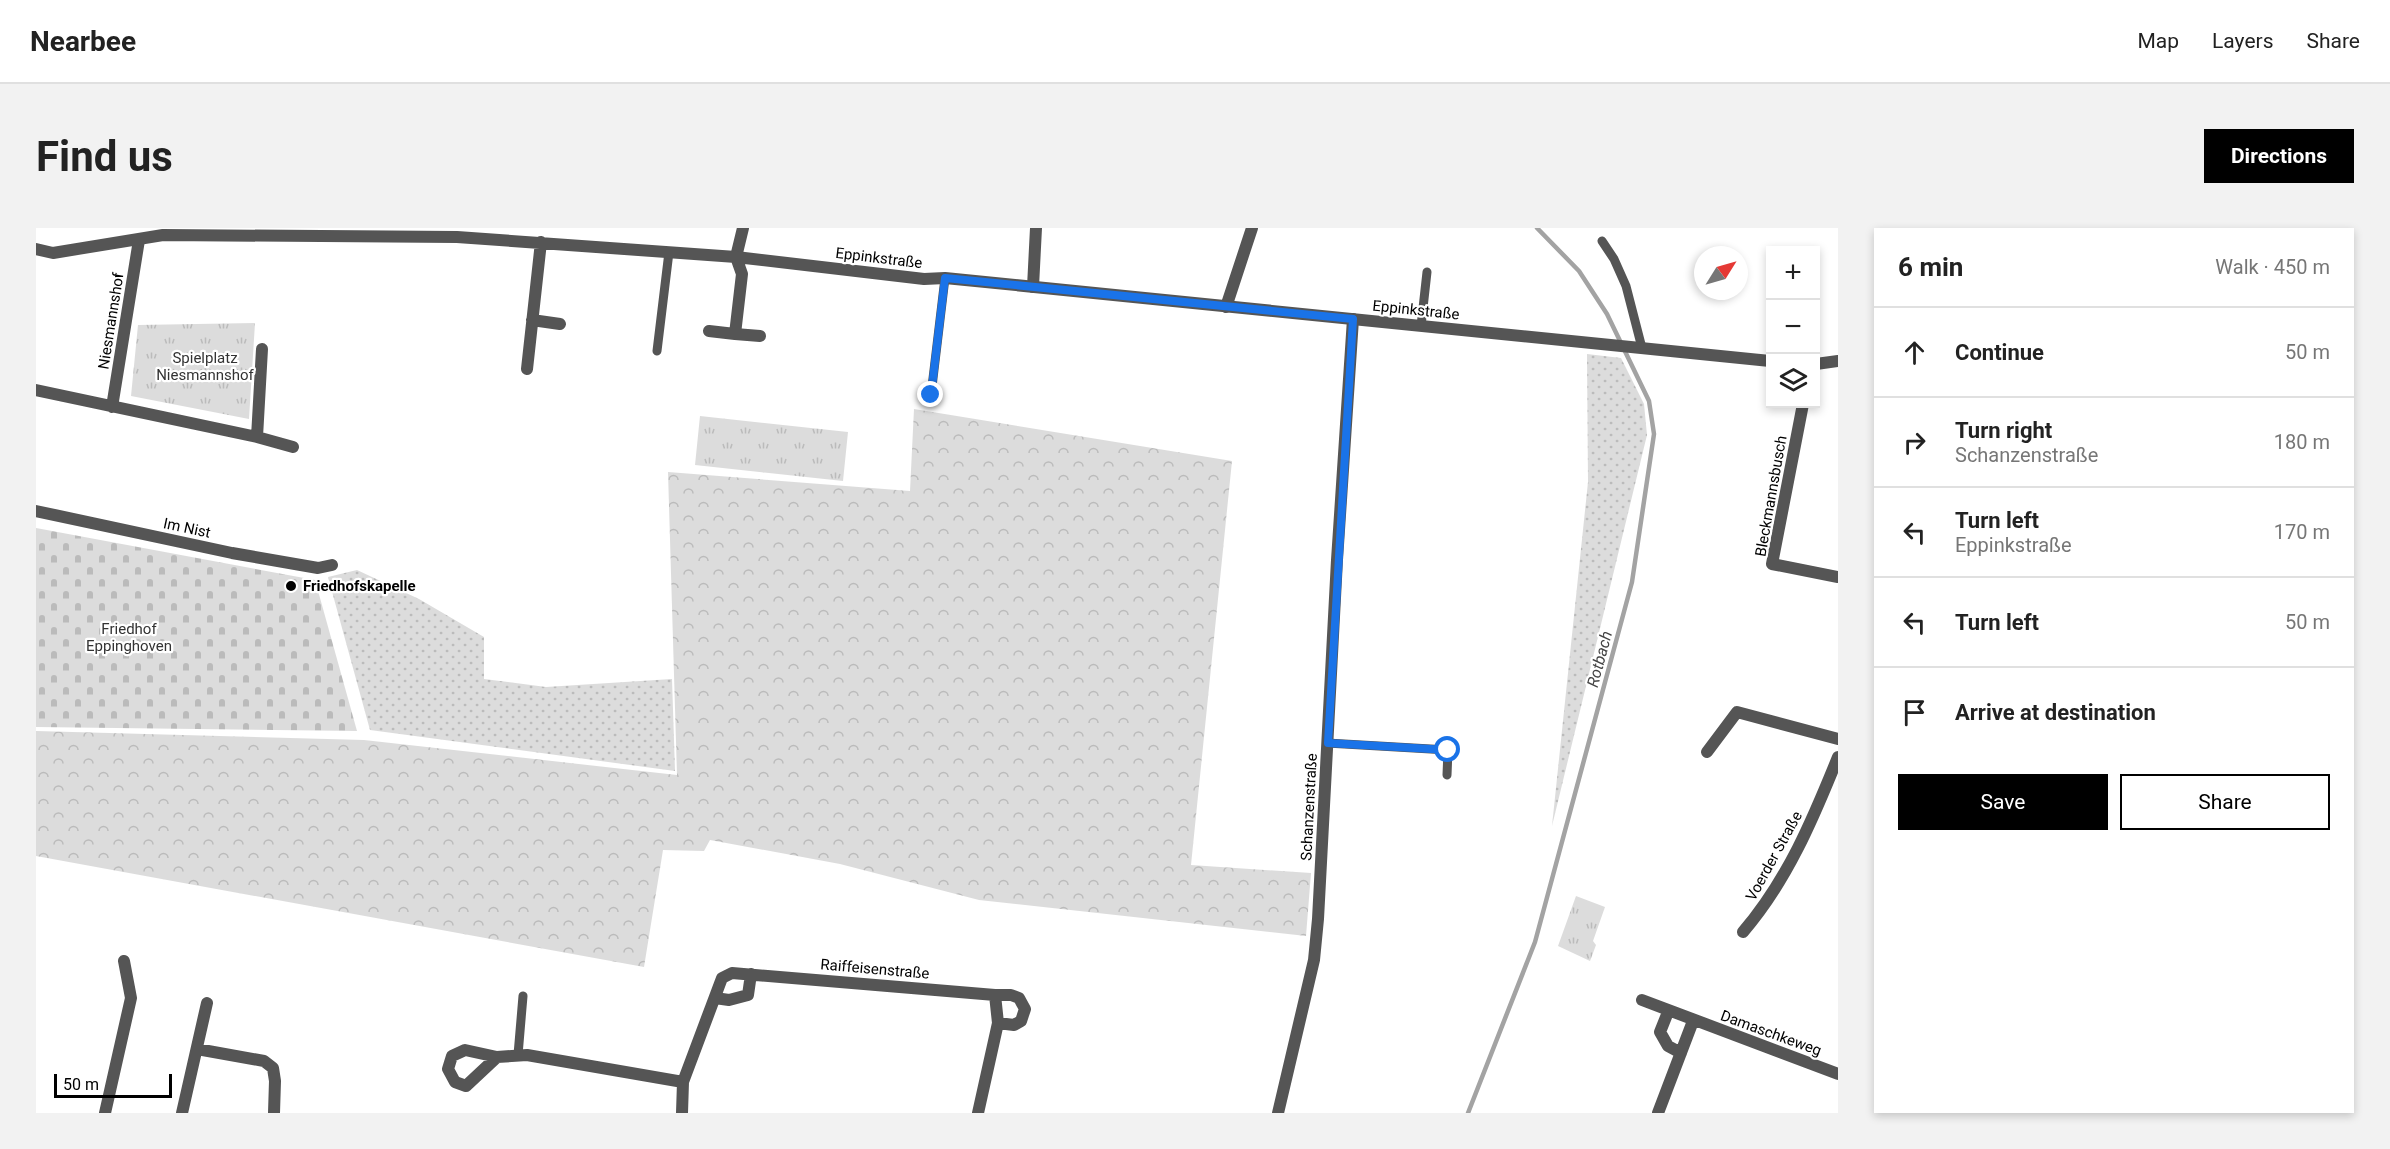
<!DOCTYPE html>
<meta charset="utf-8">
<style>
:root{--surface:#fff;--page:#f2f2f2;--text:#222;--muted:#767676;--line:#e0e0e0;--accent:#000}
body{margin:0;font-family:Roboto,sans-serif;background:var(--page);color:var(--text)}
.controls{position:absolute;right:18px;top:18px;display:grid;overflow:hidden;border-radius:0px;box-shadow:0 3px 9px #0003}
.controls button{width:54px;height:54px;display:grid;place-items:center;padding:0;border:0;border-bottom:2px solid var(--line);background:var(--surface);color:var(--text);font:30px sans-serif}
.compass{position:absolute;left:1658px;top:18px;width:54px;height:54px;border-radius:50%;background:var(--surface);box-shadow:0 3px 9px #0003;rotate:53deg}
.scale{position:absolute;left:18px;bottom:15px;width:118px;box-sizing:border-box;padding-left:6px;border:3px solid #000;border-top:0;font-size:16px;line-height:21px;white-space:nowrap;color:#000;-webkit-text-stroke:4px #fff;paint-order:stroke}
.stop{position:absolute;width:18px;height:18px;margin:-14px;border:4px solid #1a73e8;border-radius:50%;background:#fff}
.stop.end{background:#1a73e8;border-color:#fff;box-shadow:0 2px 6px #0008}
.list{margin:0;padding:0;list-style:none}
h2{display:flex;justify-content:space-between;align-items:center;height:78px;margin:0;padding:0 24px;font-size:26px}
h2 small{font-size:20px;font-weight:400;color:var(--muted)}
.list li{display:grid;grid-template-columns:39px 1fr auto;gap:18px;align-items:center;box-sizing:border-box;height:90px;padding:0 24px;border-top:2px solid var(--line)}
.list b{display:block;font-size:22px;white-space:nowrap}
.list p{margin:0;font-size:20px;white-space:nowrap;color:var(--muted)}
.list em{font-size:20px;font-style:normal;color:var(--muted)}
.actions{display:flex;gap:12px;padding:18px 24px}
.actions a{flex:1;padding:14px 0;border:2px solid var(--accent);border-radius:0px;text-align:center;font-size:21px;color:var(--accent)}
.actions .main{background:var(--accent);color:#fff}
.icon{flex:none;width:33px;height:33px;fill:none;stroke:currentColor;stroke-width:2;stroke-linecap:round;stroke-linejoin:round}
.map{position:relative;flex:none;width:1802px;height:885px;overflow:hidden;border-radius:0px}
header{display:flex;align-items:center;gap:36px;box-sizing:border-box;height:84px;padding:0 30px;background:var(--surface);border-bottom:2px solid var(--line)}
header strong{font-size:28px}
nav{display:flex;gap:33px;margin-inline-start:auto;font-size:21px}
.intro{display:flex;align-items:center;justify-content:space-between;box-sizing:border-box;height:144px;padding:0 36px}
h1{margin:0;font-size:42px}
.button{padding:15px 27px;border-radius:0px;background:var(--accent);color:#fff;font-size:21px;font-weight:700}
main{display:flex;gap:36px;padding:0 36px}
aside{flex:1;background:var(--surface);border-radius:0px;box-shadow:0 3px 9px #0003}
.map>svg:first-child{display:block}
</style>
<header>
<strong>Nearbee</strong>
<nav><a>Map</a><a>Layers</a><a>Share</a></nav>
</header>
<div class="intro"><h1>Find us</h1><a class="button">Directions</a></div>
<main>
<div class="map">
<svg width="1802" height="885" viewBox="0 0 1802 885">
<defs>
<pattern id="grass-dots" width="8" height="8" patternUnits="userSpaceOnUse" patternTransform="scale(1.5)"><rect width="8" height="8" fill="#dcdcdc"/><path d="M2 2h.1M6 6h.1" fill="none" stroke="#bbb" stroke-width="1.8" stroke-linecap="round"/></pattern>
<pattern id="forest-crowns" width="20" height="18" patternUnits="userSpaceOnUse" patternTransform="scale(1.5)"><rect width="20" height="18" fill="#dcdcdc"/><path d="M2 6a3 3 0 1 1 6 0M12 15a3 3 0 1 1 6 0" fill="none" stroke="#bbb"/></pattern>
<pattern id="cemetery-stones" width="16" height="16" patternUnits="userSpaceOnUse" patternTransform="scale(1.5)"><rect width="16" height="16" fill="#dcdcdc"/><path d="M2 7V4a2 2 0 0 1 4 0v3zM10 15v-3a2 2 0 0 1 4 0v3z" fill="#bbb"/></pattern>
<pattern id="park-tufts" width="24" height="20" patternUnits="userSpaceOnUse" patternTransform="scale(1.5)"><rect width="24" height="20" fill="#dcdcdc"/><path d="M3 7l-1-3M5 7V3M7 7l1-3M15 17l-1-3M17 17v-4M19 17l1-3" fill="none" stroke="#bbb"/></pattern>
</defs>
<rect width="100%" height="100%" fill="#fff"/>
<path fill="url(#grass-dots)" d="M 1551,126 L 1585,130 L 1608,176 L 1611,207 L 1516,598 L 1552,254 Z
M 321,342 L 383,371 L 448,409 L 448,451 L 510,459 L 636,451 L 639,543 L 334,502 L 292,349 Z"/>
<path fill="url(#forest-crowns)" d="M 878,181 L 1196,233 L 1155,637 L 1275,645 L 1270,708 L 943,672 L 804,636 L 674,612 L 668,623 L 627,622 L 608,739 L 0,628 L 0,503 L 328,512 L 641,547 L 632,244 L 874,263 Z"/>
<path fill="url(#cemetery-stones)" d="M 0,300 L 279,352 L 321,503 L 0,499 Z"/>
<path fill="url(#park-tufts)" d="M 219,95 L 213,191 L 95,168 L 102,97 Z
M 664,188 L 812,204 L 807,253 L 659,237 Z
M 1540,668 L 1569,679 L 1557,713 L 1560,717 L 1554,733 L 1522,718 Z"/>
<g fill="none" stroke-linecap="round" stroke-linejoin="round">
<path stroke="#a3a3a3" stroke-width="4.5" d="M 1432,885 L 1499,714 L 1596,354 L 1618,206 L 1613,173 L 1571,86 L 1543,43 L 1501,0"/>
<path stroke="#555" stroke-width="9" d="M 1566,13 L 1578,31 L 1590,58 L 1606,120
M 1385,98 L 1391,44
M 621,123 L 633,24
M 895,167 L 909,50
M 1291,515 L 1412,522 L 1411,547
M 482,827 L 487,768"/>
<path stroke="#555" stroke-width="12" d="M 700,29 L 707,0
M 997,59 L 1000,0
M 1190,79 L 1216,0
M 0,162 L 221,209 L 257,219
M 1767,176 L 1736,336 L 1802,349
M 76,179 L 103,12
M 221,209 L 226,121
M 0,283 L 196,325 L 282,340 L 296,337
M 1671,524 L 1701,484 L 1802,511
M 1707,704 C 1751,653 1777,591 1802,529
M 959,767 L 975,767 L 983,770 L 989,781 L 985,793 L 978,797 L 962,795 Z
M 679,770 L 693,772 L 712,767 L 715,746
M 1606,772 L 1802,846
M 1632,784 L 1624,804 L 1632,818 L 1645,825
M 161,821 L 228,833 L 237,840 L 239,853 L 238,885
M 461,829 L 430,858 L 419,854 L 412,841 L 416,828 L 429,822 L 461,829 L 491,827 L 647,854
M 69,885 L 95,770 L 88,733
M 146,885 L 171,775
M 646,885 L 647,854 L 686,750 L 696,745 L 959,767
M 942,885 L 962,795
M 1242,885 L 1278,732 L 1282,691 L 1301,332 L 1317,91
M 1622,885 L 1657,793"/>
<path stroke="#555" stroke-width="12" d="M 0,21 L 17,25 L 127,7 L 421,9 L 700,29 L 888,51 L 909,50 L 1734,133
M 700,29 L 706,46 L 699,106 L 724,108
M 496,92 L 524,96
M 673,103 L 699,106
M 1780,136 L 1802,133
M 491,141 L 505,14"/>
</g>
<g fill="none" stroke-linecap="round" stroke-linejoin="round">
<path stroke="#1a73e8" stroke-width="8" d="M 895,167 L 909,50 L 1317,91 L 1292,515 L 1412,522"/>
</g>
<circle fill="#000" stroke="#fff" stroke-width="2" cx="255" cy="358" r="6"/>
<g text-anchor="middle" stroke-width="4.5" stroke-linejoin="round" paint-order="stroke">
<g font-size="15" fill="#000" stroke="#fff">
<text transform="translate(843 30) rotate(7)" y="5">Eppinkstraße</text>
<text transform="translate(1380 82) rotate(6)" y="5">Eppinkstraße</text>
<text transform="translate(75 93) rotate(-81)" y="5">Niesmannshof</text>
<text transform="translate(1735 268) rotate(-80)" y="5">Bleckmannsbusch</text>
<text transform="translate(151 300) rotate(12)" y="5">Im Nist</text>
<text transform="translate(1273 579) rotate(-87)" y="5">Schanzenstraße</text>
<text transform="translate(1738 628) rotate(-61)" y="5">Voerder Straße</text>
<text transform="translate(839 741) rotate(5)" y="5">Raiffeisenstraße</text>
<text transform="translate(1735 805) rotate(20)" y="5">Damaschkeweg</text>
</g>
<g font-size="15" fill="#333" stroke="#fff">
<text x="169" y="135">Spielplatz<tspan x="169" dy="17">Niesmannshof</tspan></text>
<text x="93" y="406">Friedhof<tspan x="93" dy="17">Eppinghoven</tspan></text>
</g>
<g font-size="15" font-weight="bold" fill="#000" stroke="#fff" text-anchor="start">
<text x="267" y="363">Friedhofskapelle</text>
</g>
<g font-size="16" font-style="italic" fill="#444" stroke="#fff">
<text transform="translate(1563 431) rotate(-75)" y="6">Rotbach</text>
</g>
</g>
</svg>
<div class="controls">
<button>+</button>
<button>−</button>
<button><svg class="icon" aria-label="layers" viewBox="0 0 24 24"><path d="M12 4l9 5-9 5-9-5zM3 14l9 5 9-5"/></svg></button>
</div>
<svg class="compass" viewBox="-18 -18 36 36"><path d="M0-13l5 13h-10z" fill="#e53935"/><path d="M0 13l5-13h-10z" fill="#767676"/></svg>
<div class="scale">50 m</div>
<div class="stop" style="left:1412px;top:522px"></div>
<div class="stop end" style="left:895px;top:167px"></div>
</div>
<aside>
<h2>6 min<small>Walk · 450 m</small></h2>
<ul class="list">
<li><svg class="icon" aria-label="ahead" viewBox="0 0 24 24"><path d="M12 20V5M6 11l6-6 6 6"/></svg><div><b>Continue</b></div><em>50 m</em></li>
<li><svg class="icon" aria-label="right" viewBox="0 0 24 24"><path d="M7 20v-9h11M14 6l5 5-5 5"/></svg><div><b>Turn right</b><p>Schanzenstraße</p></div><em>180 m</em></li>
<li><svg class="icon" aria-label="left" viewBox="0 0 24 24"><path d="M17 20v-9H6M10 6l-5 5 5 5"/></svg><div><b>Turn left</b><p>Eppinkstraße</p></div><em>170 m</em></li>
<li><svg class="icon" aria-label="left" viewBox="0 0 24 24"><path d="M17 20v-9H6M10 6l-5 5 5 5"/></svg><div><b>Turn left</b></div><em>50 m</em></li>
<li><svg class="icon" aria-label="arrive" viewBox="0 0 24 24"><path d="M6 21V4h12l-3 4 3 4H6"/></svg><div><b>Arrive at destination</b></div></li>
</ul>
<div class="actions"><a class="main">Save</a><a>Share</a></div>
</aside>
</main>
